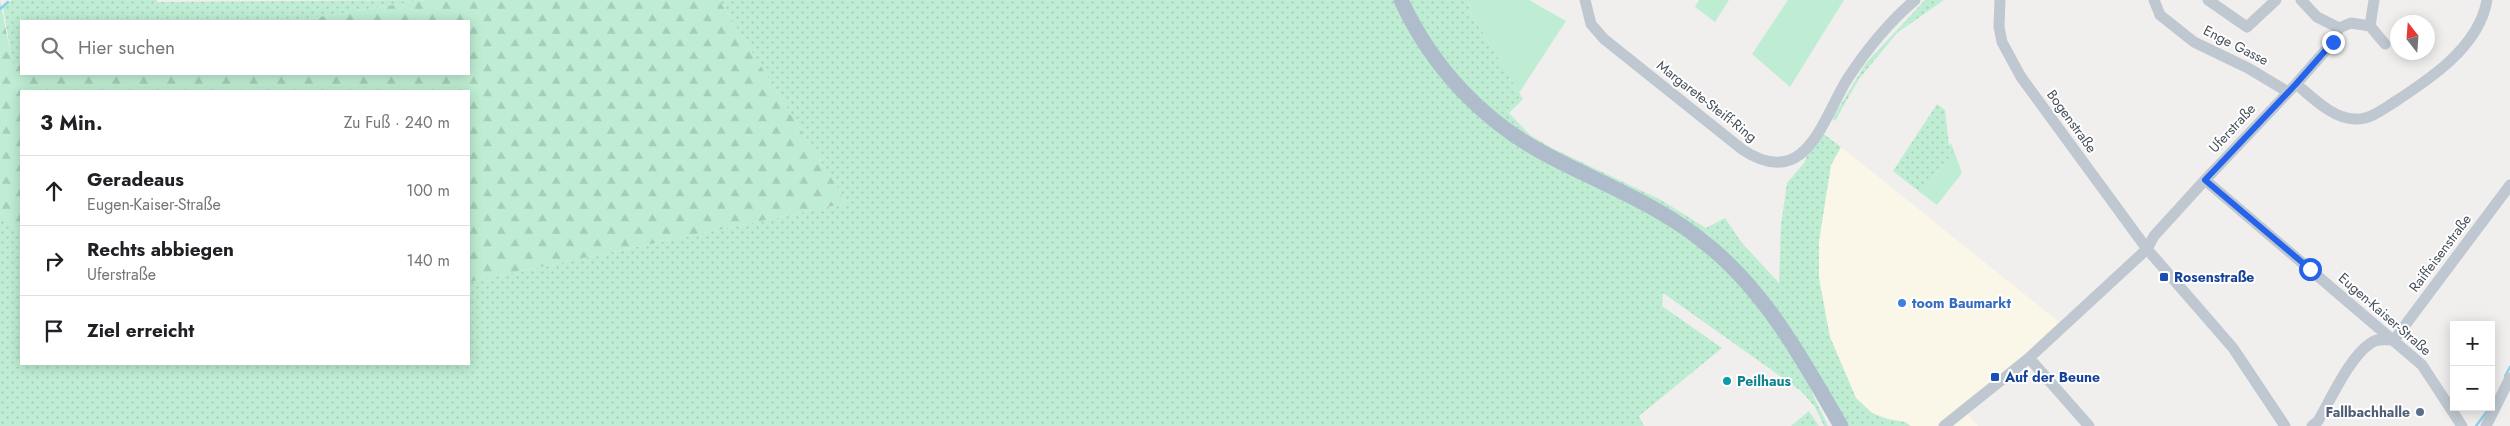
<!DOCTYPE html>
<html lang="de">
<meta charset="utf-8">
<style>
:root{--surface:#fff;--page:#f6f6f6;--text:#202124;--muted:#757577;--line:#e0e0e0}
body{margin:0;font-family:Jost,sans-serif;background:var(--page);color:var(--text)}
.controls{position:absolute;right:15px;bottom:15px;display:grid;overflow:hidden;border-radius:0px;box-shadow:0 2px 12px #0003}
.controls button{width:45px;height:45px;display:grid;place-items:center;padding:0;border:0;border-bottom:1px solid var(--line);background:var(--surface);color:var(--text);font:25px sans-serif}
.compass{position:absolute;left:2390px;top:15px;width:45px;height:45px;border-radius:50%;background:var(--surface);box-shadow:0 2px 12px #0003;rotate:343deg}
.stop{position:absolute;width:15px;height:15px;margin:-11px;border:4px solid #2563eb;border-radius:50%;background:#fff}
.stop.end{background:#2563eb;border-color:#fff;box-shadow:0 1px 5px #0008}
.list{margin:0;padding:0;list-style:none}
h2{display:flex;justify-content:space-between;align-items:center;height:65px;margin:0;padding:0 20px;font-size:21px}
h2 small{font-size:16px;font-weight:400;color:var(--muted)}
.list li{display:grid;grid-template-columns:32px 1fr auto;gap:15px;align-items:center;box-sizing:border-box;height:70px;padding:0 20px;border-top:1px solid var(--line)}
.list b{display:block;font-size:19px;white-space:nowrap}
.list p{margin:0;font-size:16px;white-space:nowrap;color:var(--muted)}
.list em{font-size:16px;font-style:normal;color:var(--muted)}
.icon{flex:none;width:28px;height:28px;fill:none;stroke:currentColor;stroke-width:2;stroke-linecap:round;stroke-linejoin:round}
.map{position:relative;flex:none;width:2510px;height:426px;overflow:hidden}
.search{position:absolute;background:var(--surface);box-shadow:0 2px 12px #0003;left:20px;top:20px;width:450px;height:55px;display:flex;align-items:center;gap:12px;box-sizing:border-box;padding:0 18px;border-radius:0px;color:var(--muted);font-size:19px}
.panel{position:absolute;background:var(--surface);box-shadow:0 2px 12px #0003;left:20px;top:90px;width:450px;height:275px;border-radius:0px}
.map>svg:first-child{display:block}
</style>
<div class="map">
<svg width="2510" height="426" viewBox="0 0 2510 426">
<defs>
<pattern id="grass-dots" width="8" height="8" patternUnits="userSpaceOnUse" patternTransform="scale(1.25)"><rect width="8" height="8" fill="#beedd3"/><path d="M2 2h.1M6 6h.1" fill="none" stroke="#a5cdb7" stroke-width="1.8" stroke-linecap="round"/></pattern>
<pattern id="forest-firs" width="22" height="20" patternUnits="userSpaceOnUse" patternTransform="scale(1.25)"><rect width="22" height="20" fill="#beedd3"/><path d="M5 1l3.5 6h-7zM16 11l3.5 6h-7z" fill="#a5cdb7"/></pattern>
</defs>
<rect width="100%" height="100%" fill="#f1eeee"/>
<path fill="#fbf7e8" d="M 1841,147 L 2059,322 L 1964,410 L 1978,426 L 1911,426 L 1872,413 L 1856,398 L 1830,337 L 1819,278 L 1819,241 L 1831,165 Z"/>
<path fill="url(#grass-dots)" d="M 12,0 L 157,0 L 157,2 L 425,0 L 293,21 L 21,21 L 21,65 L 13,66 L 3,7 Z
M 719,0 L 1396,0 L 1458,94 L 1655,213 L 1707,251 L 1754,297 L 1810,383 L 1812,393 L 1828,426 L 1824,426 L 1815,407 L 1801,391 L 1663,293 L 1662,306 L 1722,348 L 1639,416 L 1644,426 L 0,426 L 0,213 L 21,234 L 21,364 L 469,364 L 469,282 L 847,203 Z
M 1406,0 L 1468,0 L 1470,11 L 1523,99 L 1509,113 L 1530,135 L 1552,148 L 1661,200 L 1706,228 L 1725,218 L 1742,243 L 1779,283 L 1781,225 L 1787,183 L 1804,163 L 1817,129 L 1841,147 L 1831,165 L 1819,241 L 1819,278 L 1830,337 L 1856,398 L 1872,413 L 1887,419 L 1905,422 L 1911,426 L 1849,426 L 1719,247 L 1557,156 L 1484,105 L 1438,55 Z
M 1925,0 L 1944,0 L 1897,33 L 1859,79 L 1835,121 L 1832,119 L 1866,63 Z
M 1937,104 L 1945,110 L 1949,146 L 1951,143 L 1954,151 L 1921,193 L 1893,171 Z
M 1809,411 L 1819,426 L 1791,426 Z"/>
<path fill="url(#forest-firs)" d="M 0,0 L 13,66 L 21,65 L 21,74 L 469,74 L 469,21 L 293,21 L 425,0 L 719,0 L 847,203 L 469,282 L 469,91 L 21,91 L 21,234 L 0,213 Z"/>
<path fill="#beedd3" d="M 1468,0 L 1529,0 L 1566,21 L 1519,93 L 1470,11 Z
M 1699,0 L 1729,0 L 1715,22 L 1695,7 Z
M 1788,0 L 1844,0 L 1790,87 L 1752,54 Z
M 1954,151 L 1962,173 L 1937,205 L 1921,193 Z"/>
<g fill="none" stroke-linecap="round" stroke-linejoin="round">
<path stroke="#8cd0e9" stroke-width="2.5" d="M 0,9 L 8,2
M 2505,376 L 2510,367
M 2476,426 L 2488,410"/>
<path stroke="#bfc8d0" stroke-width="11" d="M 1585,0 L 1591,24 L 1604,39 L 1743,150 C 1807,192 1823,117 1848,78 C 1867,49 1889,22 1915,0
M 2000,0 L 1999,27 L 2002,42 L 2021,77 L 2147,249 L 2233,348 L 2285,426
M 2154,0 L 2160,15 L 2194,42 L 2248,68 L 2288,92
M 2208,0 L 2247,27 L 2276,0
M 2301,0 L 2317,17 L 2339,28
M 2370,26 L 2385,44
M 2339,28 L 2351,23 L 2370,26 L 2374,0
M 2296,84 C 2312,97 2333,119 2355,119 C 2369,120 2382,110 2393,103 C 2430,79 2479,47 2487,0
M 2205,180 L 2422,365 L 2462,426
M 2394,340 L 2510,185
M 2029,358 L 2089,426
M 1944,426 L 2029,358 L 2147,249 L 2154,236 L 2205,180 L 2296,84 L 2333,42 L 2339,28
M 2312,426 L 2318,421 C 2331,399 2350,356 2371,343 C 2377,338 2386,340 2394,340
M 2486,426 L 2510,378"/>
<path stroke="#afbccc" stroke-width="15" d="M 1401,0 C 1432,67 1483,122 1549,156 C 1604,185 1662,206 1710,247 C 1768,295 1804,362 1841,426"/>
</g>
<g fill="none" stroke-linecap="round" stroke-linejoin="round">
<path stroke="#2563eb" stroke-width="6" d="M 2310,269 L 2205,180 L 2296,84 L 2333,42"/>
</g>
<g fill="#1a4fb4" stroke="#fff" stroke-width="2">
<rect x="2159" y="272" width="10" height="10" rx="2.5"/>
<rect x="1990" y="372" width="10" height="10" rx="2.5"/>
</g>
<circle fill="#3f7fe0" stroke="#fff" stroke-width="2" cx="1902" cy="303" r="5"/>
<circle fill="#0f9aa8" stroke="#fff" stroke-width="2" cx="1727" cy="381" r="5"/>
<circle fill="#5c6f8a" stroke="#fff" stroke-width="2" cx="2420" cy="412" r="5"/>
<g text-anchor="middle" stroke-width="4" stroke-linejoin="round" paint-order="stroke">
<g font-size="14" fill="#47505b" stroke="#fff">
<text transform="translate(2236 45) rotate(27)" y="5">Enge Gasse</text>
<text transform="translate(1707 101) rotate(38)" y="5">Margarete-Steiff-Ring</text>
<text transform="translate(2072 121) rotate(54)" y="5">Bogenstraße</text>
<text transform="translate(2232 128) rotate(-47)" y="5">Uferstraße</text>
<text transform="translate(2440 253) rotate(-53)" y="5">Raiffeisenstraße</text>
<text transform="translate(2385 314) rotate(41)" y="5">Eugen-Kaiser-Straße</text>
</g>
<g font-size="14" font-weight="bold" fill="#164399" stroke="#fff" text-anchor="start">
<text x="2174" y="282">Rosenstraße</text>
<text x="2005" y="382">Auf der Beune</text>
</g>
<g font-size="14" font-weight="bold" fill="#366cbe" stroke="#fff" text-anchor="start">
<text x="1912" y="308">toom Baumarkt</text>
</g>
<g font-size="14" font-weight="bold" fill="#0d838f" stroke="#fff" text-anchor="start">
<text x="1737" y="386">Peilhaus</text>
</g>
<g font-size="14" font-weight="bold" fill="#4e5e75" stroke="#fff" text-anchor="end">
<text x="2410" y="417">Fallbachhalle</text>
</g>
</g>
</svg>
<div class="controls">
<button>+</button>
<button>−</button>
</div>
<svg class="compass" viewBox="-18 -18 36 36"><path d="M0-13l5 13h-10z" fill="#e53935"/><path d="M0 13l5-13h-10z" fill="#757577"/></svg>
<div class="stop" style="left:2310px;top:269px"></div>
<div class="stop end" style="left:2333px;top:42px"></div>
<div class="search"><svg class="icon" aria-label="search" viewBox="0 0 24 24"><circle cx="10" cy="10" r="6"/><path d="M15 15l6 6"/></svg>Hier suchen</div>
<section class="panel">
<h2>3 Min.<small>Zu Fuß · 240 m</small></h2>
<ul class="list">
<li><svg class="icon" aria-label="ahead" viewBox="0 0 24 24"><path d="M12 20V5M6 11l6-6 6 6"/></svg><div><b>Geradeaus</b><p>Eugen-Kaiser-Straße</p></div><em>100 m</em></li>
<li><svg class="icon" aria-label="right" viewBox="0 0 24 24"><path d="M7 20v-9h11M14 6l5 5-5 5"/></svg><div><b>Rechts abbiegen</b><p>Uferstraße</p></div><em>140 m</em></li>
<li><svg class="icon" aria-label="arrive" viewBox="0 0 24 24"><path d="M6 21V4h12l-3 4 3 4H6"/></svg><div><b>Ziel erreicht</b></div></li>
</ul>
</section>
</div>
